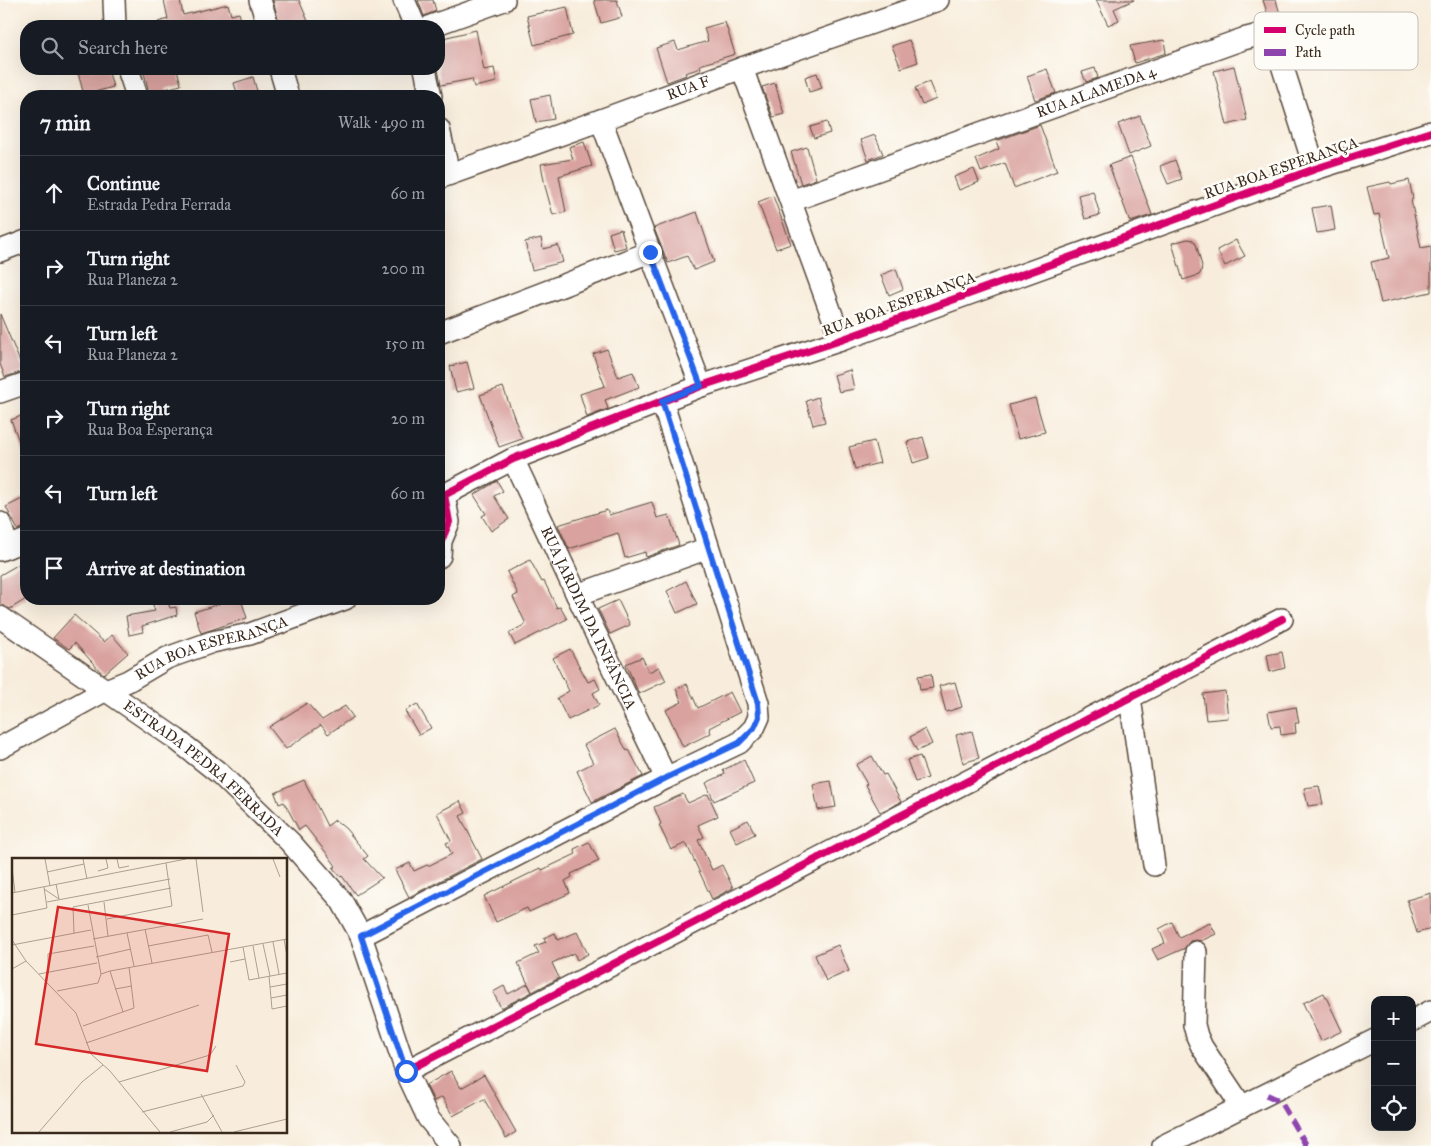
<!DOCTYPE html>
<meta charset="utf-8">
<style>
:root{--surface:#171b24;--page:#20242c;--text:#f1f3f6;--muted:#9ea1a6;--line:#363941}
body{margin:0;font-family:"IM FELL Great Primer",serif;background:var(--page);color:var(--text)}
.controls{position:absolute;right:15px;bottom:15px;display:grid;overflow:hidden;border-radius:10px;box-shadow:0 5px 20px #0002}
.controls button{width:45px;height:45px;display:grid;place-items:center;padding:0;border:0;border-bottom:1px solid var(--line);background:var(--surface);color:var(--text);font:25px sans-serif}
.stop{position:absolute;width:15px;height:15px;margin:-11px;border:4px solid #2563eb;border-radius:50%;background:#fff}
.stop.end{background:#2563eb;border-color:#fff;box-shadow:0 1px 5px #0008}
.list{margin:0;padding:0;list-style:none}
h2{display:flex;justify-content:space-between;align-items:center;height:65px;margin:0;padding:0 20px;font-size:21px}
h2 small{font-size:16px;font-weight:400;color:var(--muted)}
.list li{display:grid;grid-template-columns:32px 1fr auto;gap:15px;align-items:center;box-sizing:border-box;height:75px;padding:0 20px;border-top:1px solid var(--line)}
.list b{display:block;font-size:19px;white-space:nowrap}
.list p{margin:0;font-size:16px;white-space:nowrap;color:var(--muted)}
.list em{font-size:16px;font-style:normal;color:var(--muted)}
.icon{flex:none;width:28px;height:28px;fill:none;stroke:currentColor;stroke-width:2;stroke-linecap:round;stroke-linejoin:round}
.map{position:relative;flex:none;width:1431px;height:1146px;overflow:hidden}
.search{position:absolute;background:var(--surface);box-shadow:0 5px 20px #0002;left:20px;top:20px;width:425px;height:55px;display:flex;align-items:center;gap:12px;box-sizing:border-box;padding:0 18px;border-radius:20px;color:var(--muted);font-size:19px}
.panel{position:absolute;background:var(--surface);box-shadow:0 5px 20px #0002;left:20px;top:90px;width:425px;height:515px;border-radius:20px}
.map>svg:first-child{display:block}
</style>
<div class="map">
<svg width="1431" height="1146" viewBox="0 0 1431 1146">
<rect width="100%" height="100%" fill="#fdfcf7"/>
<filter id="ink" filterUnits="userSpaceOnUse"><feTurbulence type="fractalNoise" baseFrequency=".02" numOctaves="2"/><feDisplacementMap in="SourceGraphic" scale="10" xChannelSelector="R" yChannelSelector="G"/><feConvolveMatrix kernelMatrix="1 2 1 2 8 2 1 2 1" color-interpolation-filters="sRGB"/></filter>
<filter id="wash" filterUnits="userSpaceOnUse"><feTurbulence type="fractalNoise" baseFrequency=".0096" numOctaves="4" result="noise"/><feDisplacementMap in="SourceGraphic" scale="20" xChannelSelector="R" yChannelSelector="G"/><feGaussianBlur stdDeviation="1.12" result="paint"/><feColorMatrix in="noise" values="0 0 0 0 0 0 0 0 0 0 0 0 0 0 0 0 0 1.4 0 .05"/><feComposite in="paint" operator="in"/></filter>
<g filter="url(#wash)">
<rect width="100%" height="100%" fill="#f8eddc"/>
<g id="blocks">
<path fill="#d9a29f" d="M 164,0 L 180,0 L 183,15 L 228,4 L 231,15 L 239,13 L 243,26 L 158,26 L 158,22 L 168,19 Z
M 273,0 L 299,0 L 310,26 L 280,26 Z
M 418,0 L 433,0 L 436,11 L 424,16 Z
M 594,0 L 617,0 L 622,17 L 601,23 Z
M 1096,0 L 1134,0 L 1114,9 L 1119,20 L 1108,25 Z
M 1263,0 L 1276,0 L 1282,21 L 1271,25 Z
M 567,7 L 573,35 L 534,45 L 527,16 Z
M 725,22 L 735,54 L 700,65 L 701,68 L 685,73 L 686,75 L 667,82 L 656,48 L 675,42 L 678,50 L 708,41 L 704,28 Z
M 476,30 L 484,70 L 494,68 L 497,82 L 474,87 L 472,79 L 441,85 L 438,69 L 439,39 Z
M 909,40 L 918,62 L 901,68 L 892,46 Z
M 1164,40 L 1166,53 L 1135,63 L 1130,46 Z
M 1234,66 L 1247,120 L 1227,125 L 1214,71 Z
M 1095,68 L 1098,78 L 1086,82 L 1082,72 Z
M 77,69 L 108,69 L 113,87 L 84,95 Z
M 143,69 L 177,69 L 181,85 L 165,89 L 168,96 L 150,96 Z
M 1047,69 L 1056,93 L 1035,100 L 1027,76 Z
M 817,73 L 822,88 L 809,92 L 805,77 Z
M 253,77 L 257,91 L 238,96 L 234,83 Z
M 929,82 L 936,99 L 922,105 L 915,88 Z
M 775,83 L 784,114 L 773,117 L 762,87 Z
M 550,95 L 554,119 L 536,122 L 531,99 Z
M 1140,116 L 1151,146 L 1129,155 L 1118,124 Z
M 827,122 L 830,133 L 814,138 L 810,127 Z
M 1040,125 L 1057,171 L 1014,188 L 1005,163 L 981,172 L 976,159 L 999,149 L 996,141 Z
M 875,135 L 883,154 L 868,160 L 861,140 Z
M 584,142 L 592,166 L 559,176 L 566,212 L 553,215 L 545,186 L 541,164 L 573,159 L 569,147 Z
M 807,147 L 816,179 L 801,184 L 791,152 Z
M 1131,157 L 1152,215 L 1130,222 L 1109,165 Z
M 1175,160 L 1182,179 L 1168,184 L 1160,166 Z
M 974,169 L 979,182 L 959,190 L 954,177 Z
M 1409,180 L 1413,199 L 1411,200 L 1421,248 L 1431,246 L 1431,292 L 1381,303 L 1371,262 L 1389,258 L 1379,214 L 1374,215 L 1367,187 L 1390,182 L 1391,184 Z
M 1093,191 L 1100,215 L 1085,219 L 1078,195 Z
M 773,196 L 791,244 L 776,249 L 758,202 Z
M 1331,205 L 1335,230 L 1317,233 L 1312,208 Z
M 697,212 L 714,262 L 694,270 L 687,256 L 668,263 L 654,228 Z
M 621,229 L 626,247 L 614,250 L 609,233 Z
M 541,238 L 543,249 L 558,245 L 563,262 L 532,270 L 525,242 Z
M 1188,239 L 1193,240 L 1196,244 L 1202,266 L 1201,272 L 1199,275 L 1183,280 L 1172,243 Z
M 1236,240 L 1245,256 L 1225,266 L 1217,250 Z
M 896,269 L 903,289 L 889,295 L 881,275 Z
M 0,314 L 24,371 L 5,377 L 0,364 Z
M 607,349 L 618,377 L 633,372 L 639,387 L 605,400 L 608,409 L 587,417 L 580,394 L 605,386 L 593,354 Z
M 467,362 L 474,388 L 456,392 L 450,366 Z
M 850,370 L 854,389 L 839,392 L 834,375 Z
M 503,387 L 522,439 L 499,447 L 480,395 Z
M 818,397 L 825,422 L 813,425 L 806,401 Z
M 1035,398 L 1045,432 L 1018,439 L 1009,405 Z
M 26,414 L 26,457 L 25,457 L 11,420 Z
M 923,437 L 929,458 L 913,463 L 907,442 Z
M 874,441 L 880,463 L 855,469 L 849,447 Z
M 497,481 L 503,491 L 494,496 L 509,519 L 491,531 L 482,516 L 486,514 L 474,495 Z
M 22,499 L 26,506 L 26,526 L 18,530 L 6,507 Z
M 652,502 L 657,518 L 669,515 L 679,545 L 646,557 L 645,552 L 625,558 L 618,533 L 569,549 L 558,525 L 607,510 L 609,515 Z
M 26,560 L 26,599 L 10,609 L 0,605 L 0,575 Z
M 530,560 L 542,582 L 544,581 L 557,608 L 560,607 L 567,619 L 515,645 L 509,633 L 526,624 L 513,597 L 518,594 L 507,572 Z
M 686,581 L 697,604 L 677,613 L 667,591 Z
M 151,599 L 167,599 L 170,608 L 176,607 L 177,615 L 142,626 L 143,632 L 129,635 L 126,616 L 155,611 Z
M 217,599 L 241,599 L 247,618 L 201,633 L 194,612 L 219,604 Z
M 618,600 L 630,625 L 610,634 L 598,609 Z
M 74,615 L 104,642 L 112,635 L 128,653 L 104,674 L 100,671 L 75,643 L 69,649 L 53,638 Z
M 570,649 L 588,682 L 595,679 L 600,689 L 593,693 L 599,705 L 568,720 L 557,698 L 569,691 L 553,658 Z
M 1282,652 L 1285,668 L 1270,672 L 1267,655 Z
M 642,657 L 649,672 L 659,667 L 666,681 L 639,694 L 626,664 Z
M 931,674 L 933,688 L 920,690 L 918,676 Z
M 955,682 L 962,707 L 946,712 L 939,686 Z
M 687,684 L 698,708 L 730,692 L 740,712 L 709,728 L 711,733 L 683,747 L 666,710 L 682,702 L 676,689 Z
M 1225,691 L 1228,718 L 1206,720 L 1203,694 Z
M 307,703 L 322,720 L 345,706 L 353,717 L 328,734 L 321,725 L 286,749 L 269,727 Z
M 417,704 L 431,728 L 419,735 L 405,711 Z
M 1296,707 L 1299,723 L 1295,723 L 1296,733 L 1281,735 L 1280,726 L 1271,727 L 1268,712 Z
M 615,729 L 627,751 L 629,750 L 643,776 L 592,802 L 577,771 L 593,763 L 584,745 Z
M 925,729 L 932,744 L 917,751 L 910,737 Z
M 972,731 L 979,758 L 963,763 L 956,735 Z
M 872,756 L 883,775 L 886,774 L 901,802 L 880,812 L 865,785 L 867,784 L 856,765 Z
M 920,756 L 928,778 L 915,782 L 907,760 Z
M 744,760 L 754,783 L 714,801 L 706,783 L 725,774 L 723,770 Z
M 304,780 L 327,826 L 335,820 L 346,829 L 368,856 L 364,859 L 382,878 L 356,895 L 342,876 L 341,877 L 333,868 L 336,866 L 328,855 L 305,826 L 299,830 L 284,802 L 279,804 L 275,793 Z
M 831,781 L 836,807 L 818,810 L 813,784 Z
M 1319,786 L 1323,804 L 1308,806 L 1304,788 Z
M 683,794 L 688,803 L 708,794 L 718,816 L 698,825 L 704,837 L 698,840 L 712,870 L 722,865 L 733,888 L 712,899 L 686,843 L 671,850 L 659,825 L 661,824 L 654,807 Z
M 460,801 L 466,813 L 460,816 L 482,859 L 409,897 L 395,870 L 410,863 L 414,871 L 427,865 L 428,866 L 452,854 L 446,843 L 451,841 L 437,813 Z
M 748,820 L 755,834 L 737,843 L 730,829 Z
M 589,842 L 599,861 L 571,874 L 572,877 L 565,881 L 570,893 L 529,912 L 527,908 L 496,922 L 484,896 L 541,868 L 542,870 L 576,854 L 574,849 Z
M 1431,893 L 1431,929 L 1417,933 L 1407,900 Z
M 1172,922 L 1179,937 L 1210,923 L 1216,934 L 1201,941 L 1196,940 L 1190,941 L 1185,948 L 1158,960 L 1152,949 L 1165,943 L 1159,929 Z
M 577,932 L 588,954 L 577,960 L 574,953 L 552,963 L 559,978 L 532,992 L 518,963 L 539,953 L 535,946 L 546,942 L 544,938 L 555,933 L 558,940 Z
M 838,945 L 849,971 L 826,981 L 815,955 Z
M 528,984 L 532,992 L 501,1008 L 493,992 L 504,986 L 508,994 Z
M 1324,993 L 1342,1031 L 1321,1041 L 1303,1003 Z
M 451,1071 L 461,1088 L 484,1075 L 516,1132 L 506,1138 L 484,1099 L 453,1116 L 442,1097 L 434,1101 L 426,1085 Z"/>
</g>
</g>
<g filter="url(#ink)">
<use href="#blocks" fill-opacity="0" stroke="#57473a" stroke-width="1"/>
<g fill="none" stroke-linecap="round" stroke-linejoin="round">
<g stroke="#57473a" stroke-width="24">
<g id="minor">
<path d="M 114,0 L 115,26"/>
<path d="M 260,0 L 268,26"/>
<path d="M 404,0 L 415,26"/>
<path d="M 431,26 L 504,0"/>
<path d="M 742,68 L 841,340"/>
<path d="M 128,69 L 137,96"/>
<path d="M 280,69 L 288,96"/>
<path d="M 425,69 L 431,96"/>
<path d="M 601,120 L 650,252 L 701,386"/>
<path d="M 439,129 L 449,174"/>
<path id="s1" d="M 439,178 L 601,120 L 742,68 L 938,0"/>
<path id="s2" d="M 791,201 L 1243,39 L 1259,35 L 1275,43 L 1315,169"/>
<path d="M 0,251 L 26,241"/>
<path d="M 439,333 L 650,252"/>
<path d="M 0,392 L 26,383"/>
<path id="s3" d="M 513,459 L 577,595 L 666,778"/>
<path d="M 0,523 L 8,547"/>
<path d="M 0,550 L 26,540"/>
<path d="M 439,557 L 440,556 L 441,541 L 449,522 L 444,495 L 513,459 L 701,386 L 841,340 L 1315,169 L 1431,132"/>
<path d="M 577,595 L 708,548"/>
<path id="s4" d="M 0,617 L 176,739 L 219,773 L 290,842 L 341,900 L 361,936 L 406,1071 L 428,1118 L 451,1146"/>
<path d="M 1130,698 L 1154,865"/>
<path id="s5" d="M 0,748 L 106,690 L 128,681 L 167,658 L 212,642 L 250,634 L 345,599"/>
<path d="M 361,936 L 666,778 L 739,743 L 754,728 L 759,717 L 758,703 L 662,401"/>
<path d="M 1196,952 L 1194,1025 L 1197,1036 L 1202,1047 L 1242,1107"/>
<path d="M 1412,1021 L 1431,1011"/>
<path d="M 406,1071 L 1282,619"/>
<path d="M 1163,1146 L 1375,1040"/>
</g>
</g>
<use href="#minor" stroke="#fff" stroke-width="21"/>
<path stroke="#8e44ad" stroke-width="6" stroke-dasharray="12 6" stroke-linecap="butt" d="M 1267,1095 L 1280,1101 L 1305,1143 L 1305,1146"/>
<g stroke="#fdfcf7" stroke-width="11">
<path id="cycleway" d="M 439,557 L 440,556 L 441,541 L 449,522 L 444,495 L 513,459 L 701,386 L 841,340 L 1315,169 L 1431,132
M 406,1071 L 1282,619"/>
</g>
<use href="#cycleway" stroke="#d6006c" stroke-width="8"/>
</g>
</g>
<g fill="none" stroke-linecap="round" stroke-linejoin="round" filter="url(#ink)">
<path stroke="#2563eb" stroke-width="6" d="M 406,1071 L 361,936 L 666,778 L 739,743 L 754,728 L 759,717 L 758,703 L 662,401 L 701,386 L 650,252"/>
</g>
<g text-anchor="middle" stroke-width="5" stroke-linejoin="round" paint-order="stroke">
<g font-size="15" fill="#3b2a1e" stroke="#fdfcf7">
<text dy="5" stroke="none"><textPath href="#s1" startOffset="265">RUA F</textPath></text>
<text dy="5" stroke="none"><textPath href="#s2" startOffset="324">RUA ALAMEDA 4</textPath></text>
<text transform="translate(1281 168) rotate(-19)" y="5">RUA BOA ESPERANÇA</text>
<text transform="translate(899 304) rotate(-20)" y="5">RUA BOA ESPERANÇA</text>
<text dy="5" stroke="none"><textPath href="#s3" startOffset="176">RUA JARDIM DA INFÂNCIA</textPath></text>
<text dy="5" stroke="none"><textPath href="#s5" startOffset="235">RUA BOA ESPERANÇA</textPath></text>
<text dy="5" stroke="none"><textPath href="#s4" startOffset="254">ESTRADA PEDRA FERRADA</textPath></text>
</g>
</g>
<g transform="translate(12 858)">
<rect width="275" height="275" fill="#f8eddc"/>
<path fill="none" stroke="#ac9f90" stroke-width="1" d="M 33,1 L 38,28M 71,1 L 75,21M 105,1 L 107,10 L 117,8M 184,1 L 191,54M 261,1 L 268,19M 0,10 L 3,34M 86,13 L 96,10 L 94,1M 35,14 L 72,6M 44,26 L 47,41M 32,31 L 47,41M 0,35 L 174,1M 35,44 L 158,21M 92,44 L 96,78M 76,47 L 89,116M 0,57 L 35,50 L 32,29M 95,61 L 160,48 L 154,5M 133,71 L 140,105M 62,75 L 61,49 L 159,30M 115,75 L 122,108M 81,81 L 191,61M 272,81 L 275,98M 0,82 L 14,103 L 64,155 L 79,196 L 98,213 L 148,274M 261,84 L 267,116M 251,86 L 258,118M 0,87 L 79,72M 136,88 L 196,77 L 200,94M 241,88 L 247,120M 231,89 L 237,122 L 275,115M 84,99 L 119,91M 218,104 L 233,101M 0,111 L 14,103M 98,113 L 111,154M 36,114 L 36,96 L 82,88M 27,116 L 85,105M 257,118 L 260,151 L 275,148M 258,129 L 275,126M 103,131 L 120,128M 45,133 L 86,125 L 89,116 L 98,113 L 275,81M 259,140 L 275,137M 71,168 L 122,150 L 117,109M 74,185 L 187,147M 107,224 L 198,197 L 204,188M 189,236 L 210,274M 130,254 L 231,228 L 233,224 L 224,207M 27,274 L 70,224 L 91,207M 158,274 L 195,264 L 202,257M 222,274 L 275,261"/>
<path fill="#d62828" fill-opacity="0.15" stroke="#d62828" stroke-width="2.5" d="M 46,49 L 217,76 L 195,213 L 24,186 Z"/>
<rect width="275" height="275" fill="none" stroke="#3b2a1e" stroke-width="2.5"/>
</g>
<rect x="1254" y="12" width="164" height="58" rx="8" fill="#fdfcf7" stroke="#c3bdb6" stroke-width="1"/>
<rect x="1264" y="27" width="22" height="6" fill="#d6006c"/>
<rect x="1264" y="49" width="22" height="7" fill="#8e44ad"/>
<g font-size="14" fill="#3b2a1e">
<text x="1295" y="35">Cycle path</text>
<text x="1295" y="57">Path</text>
</g>
</svg>
<div class="controls">
<button>+</button>
<button>−</button>
<button><svg class="icon" aria-label="locate" viewBox="0 0 24 24"><circle cx="12" cy="12" r="6"/><path d="M12 2v4M12 18v4M2 12h4M18 12h4"/></svg></button>
</div>
<div class="stop" style="left:406px;top:1071px"></div>
<div class="stop end" style="left:650px;top:252px"></div>
<div class="search"><svg class="icon" aria-label="search" viewBox="0 0 24 24"><circle cx="10" cy="10" r="6"/><path d="M15 15l6 6"/></svg>Search here</div>
<section class="panel">
<h2>7 min<small>Walk · 490 m</small></h2>
<ul class="list">
<li><svg class="icon" aria-label="ahead" viewBox="0 0 24 24"><path d="M12 20V5M6 11l6-6 6 6"/></svg><div><b>Continue</b><p>Estrada Pedra Ferrada</p></div><em>60 m</em></li>
<li><svg class="icon" aria-label="right" viewBox="0 0 24 24"><path d="M7 20v-9h11M14 6l5 5-5 5"/></svg><div><b>Turn right</b><p>Rua Planeza 2</p></div><em>200 m</em></li>
<li><svg class="icon" aria-label="left" viewBox="0 0 24 24"><path d="M17 20v-9H6M10 6l-5 5 5 5"/></svg><div><b>Turn left</b><p>Rua Planeza 2</p></div><em>150 m</em></li>
<li><svg class="icon" aria-label="right" viewBox="0 0 24 24"><path d="M7 20v-9h11M14 6l5 5-5 5"/></svg><div><b>Turn right</b><p>Rua Boa Esperança</p></div><em>20 m</em></li>
<li><svg class="icon" aria-label="left" viewBox="0 0 24 24"><path d="M17 20v-9H6M10 6l-5 5 5 5"/></svg><div><b>Turn left</b></div><em>60 m</em></li>
<li><svg class="icon" aria-label="arrive" viewBox="0 0 24 24"><path d="M6 21V4h12l-3 4 3 4H6"/></svg><div><b>Arrive at destination</b></div></li>
</ul>
</section>
</div>
